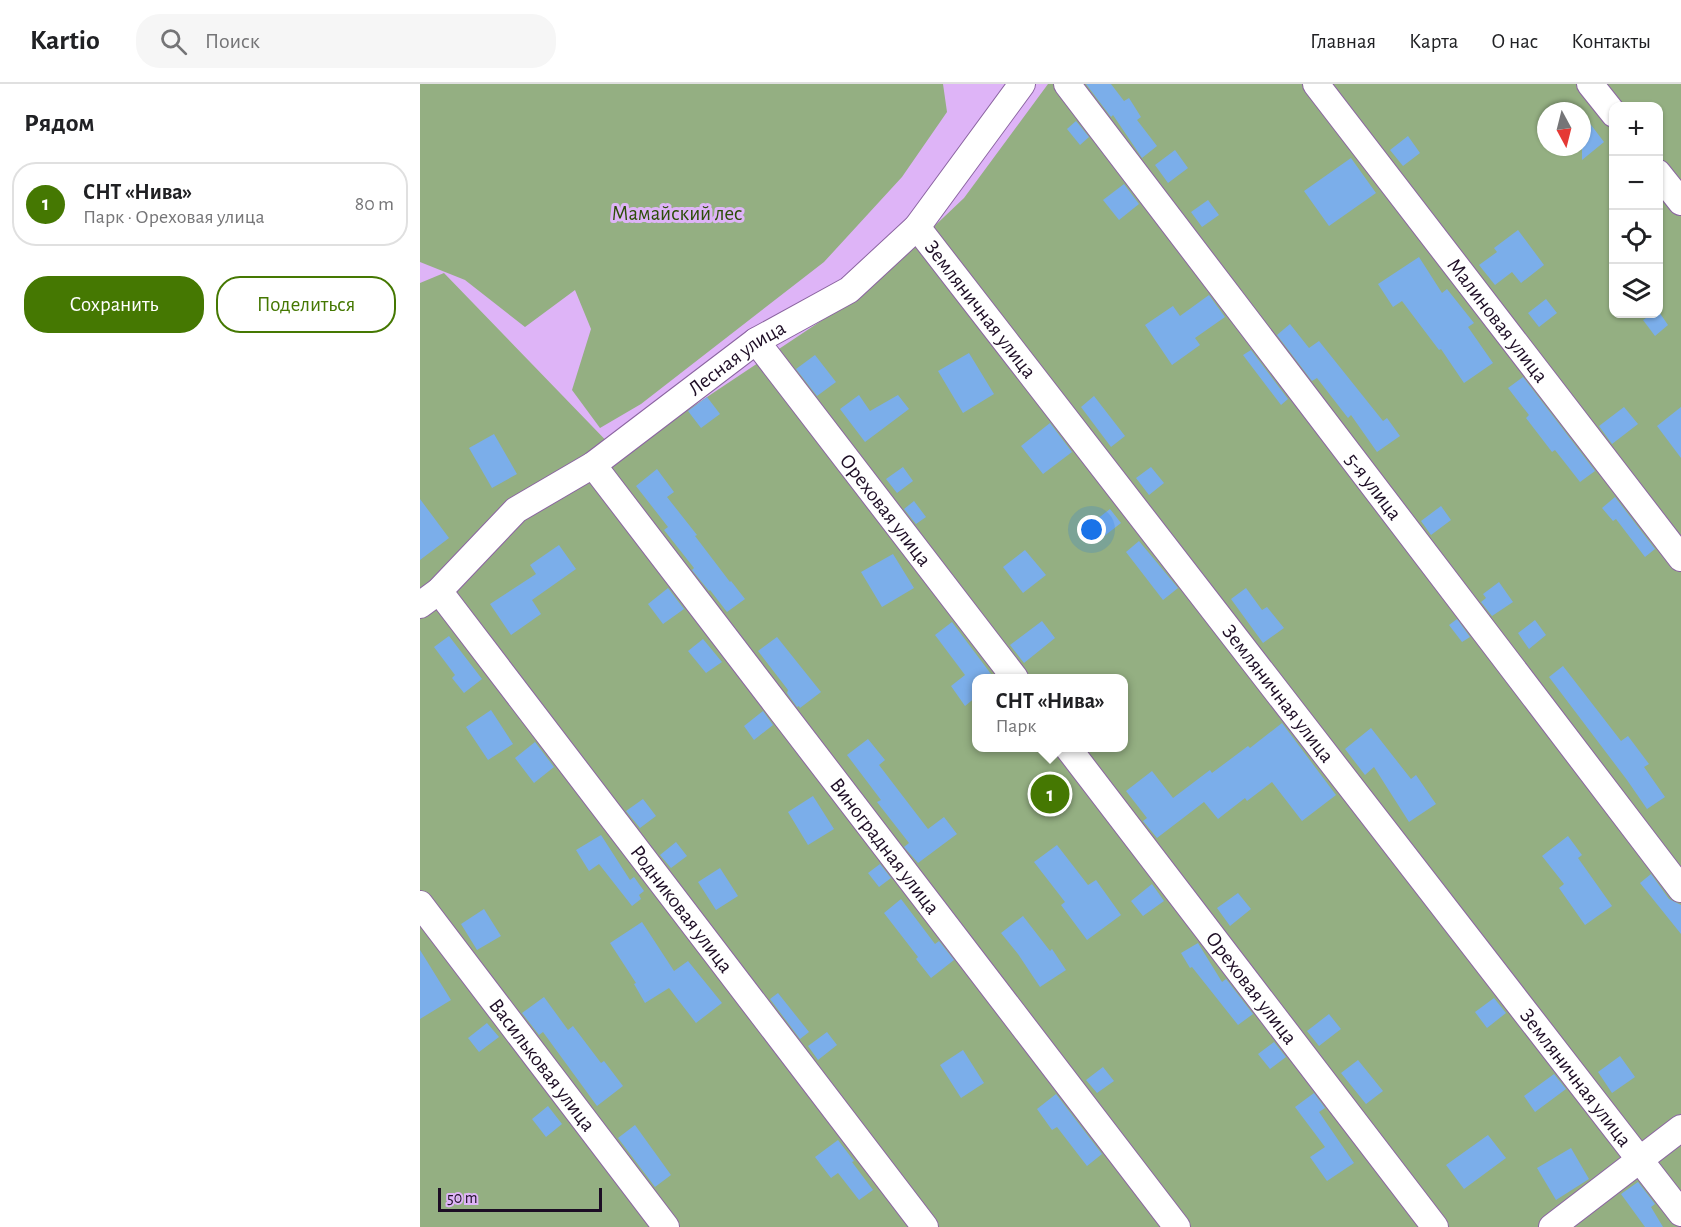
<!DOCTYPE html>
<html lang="ru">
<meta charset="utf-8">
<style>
:root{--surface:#fff;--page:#f6f6f6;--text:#202124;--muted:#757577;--line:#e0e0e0;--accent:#457802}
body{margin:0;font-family:"Alegreya Sans",sans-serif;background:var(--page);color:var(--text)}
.controls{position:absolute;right:18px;top:18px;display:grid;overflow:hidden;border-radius:12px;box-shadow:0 2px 4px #0004}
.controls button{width:54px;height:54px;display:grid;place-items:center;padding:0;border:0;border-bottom:2px solid var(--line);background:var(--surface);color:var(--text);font:30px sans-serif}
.compass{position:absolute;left:1117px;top:18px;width:54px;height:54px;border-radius:50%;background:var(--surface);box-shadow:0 2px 4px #0004;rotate:173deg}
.scale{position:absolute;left:18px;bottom:15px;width:164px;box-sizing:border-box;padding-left:6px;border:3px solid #1d0d25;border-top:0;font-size:16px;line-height:21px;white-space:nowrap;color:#1d0d25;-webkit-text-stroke:4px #deb4f7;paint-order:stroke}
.you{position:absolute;left:672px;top:446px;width:21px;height:21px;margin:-15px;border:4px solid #fff;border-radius:50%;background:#1a73e8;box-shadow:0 0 0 9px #1a73e833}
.badge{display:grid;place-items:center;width:39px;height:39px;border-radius:50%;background:var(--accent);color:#fff;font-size:20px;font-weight:700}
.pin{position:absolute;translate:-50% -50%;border:3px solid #fff;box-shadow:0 2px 6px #0006}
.popup{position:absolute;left:552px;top:590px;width:156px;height:78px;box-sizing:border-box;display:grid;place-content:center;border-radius:12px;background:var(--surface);filter:drop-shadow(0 2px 4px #0005);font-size:20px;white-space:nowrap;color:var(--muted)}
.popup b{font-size:22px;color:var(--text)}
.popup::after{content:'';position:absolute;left:50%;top:100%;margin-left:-12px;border:12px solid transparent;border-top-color:var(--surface)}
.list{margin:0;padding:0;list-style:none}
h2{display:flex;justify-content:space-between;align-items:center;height:78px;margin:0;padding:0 24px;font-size:26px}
h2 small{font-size:20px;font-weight:400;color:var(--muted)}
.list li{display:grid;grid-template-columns:39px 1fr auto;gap:18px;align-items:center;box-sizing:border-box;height:84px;margin:0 12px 12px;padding:0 12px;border:2px solid var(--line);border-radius:24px}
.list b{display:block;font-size:22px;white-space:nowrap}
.list p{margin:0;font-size:20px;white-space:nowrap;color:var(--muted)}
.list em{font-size:20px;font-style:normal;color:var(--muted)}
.actions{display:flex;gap:12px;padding:18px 24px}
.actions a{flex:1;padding:14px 0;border:2px solid var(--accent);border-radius:24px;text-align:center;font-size:21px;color:var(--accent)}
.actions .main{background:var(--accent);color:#fff}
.icon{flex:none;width:33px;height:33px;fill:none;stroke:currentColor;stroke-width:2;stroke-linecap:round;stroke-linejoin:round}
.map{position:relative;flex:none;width:1261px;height:1143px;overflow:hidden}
header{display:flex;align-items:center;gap:36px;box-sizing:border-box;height:84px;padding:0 30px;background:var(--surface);border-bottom:2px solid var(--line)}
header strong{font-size:28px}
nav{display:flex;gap:33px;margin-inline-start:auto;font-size:21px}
.search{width:420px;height:54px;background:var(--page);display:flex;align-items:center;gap:15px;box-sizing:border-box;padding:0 21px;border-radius:24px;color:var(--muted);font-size:22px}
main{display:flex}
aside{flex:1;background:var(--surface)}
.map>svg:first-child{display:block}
</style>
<header>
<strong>Kartio</strong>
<div class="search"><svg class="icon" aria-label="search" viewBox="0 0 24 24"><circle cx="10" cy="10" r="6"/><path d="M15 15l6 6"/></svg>Поиск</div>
<nav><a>Главная</a><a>Карта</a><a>О нас</a><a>Контакты</a></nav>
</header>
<main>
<aside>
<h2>Рядом<small></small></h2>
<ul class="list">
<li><span class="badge">1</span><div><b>СНТ «Нива»</b><p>Парк · Ореховая улица</p></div><em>80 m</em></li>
</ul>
<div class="actions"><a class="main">Сохранить</a><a>Поделиться</a></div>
</aside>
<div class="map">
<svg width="1261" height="1143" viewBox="0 0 1261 1143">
<rect width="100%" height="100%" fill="#deb4f7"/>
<path fill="#94af82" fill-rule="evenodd" d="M 0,0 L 523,0 L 527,28 L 482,93 L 404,178 L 221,320 L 180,344 L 152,306 L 171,245 L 155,206 L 105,243 L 45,196 L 0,178 Z
M 628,0 L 1261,0 L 1261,1143 L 0,1143 L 0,199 L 24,189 L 200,371 L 446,207 L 544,114 ZM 1194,22 L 1238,22 L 1238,230 L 1194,230 ZM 1126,27 L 1162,27 L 1162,63 L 1126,63 ZM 556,594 L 704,594 L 704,664 L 556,664 Z"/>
<path fill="#7baeea" d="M 666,0 L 691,0 L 704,17 L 709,14 L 721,33 L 717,36 L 737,62 L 722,74 L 693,31 L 691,33 Z
M 1162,29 L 1184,58 L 1162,76 Z
M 656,37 L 669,53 L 660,61 L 647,45 Z
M 988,52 L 1000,69 L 983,82 L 970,66 Z
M 755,66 L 768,84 L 748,99 L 735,81 Z
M 931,74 L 956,109 L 909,142 L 884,107 Z
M 704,100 L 719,120 L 699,136 L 683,116 Z
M 788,116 L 799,131 L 782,143 L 771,128 Z
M 1098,146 L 1124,181 L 1101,199 L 1092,188 L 1075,201 L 1059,181 L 1077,168 L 1074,164 Z
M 999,173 L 1022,209 L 1027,205 L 1054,239 L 1048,243 L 1073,279 L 1044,299 L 1021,265 L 1019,266 L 982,217 L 973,223 L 958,200 Z
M 789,211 L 805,233 L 775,254 L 780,261 L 752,281 L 725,241 L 753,222 L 760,232 Z
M 1126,215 L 1137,229 L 1119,243 L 1108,229 Z
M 1239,228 L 1248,241 L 1235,252 L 1223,236 L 1232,230 Z
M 870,240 L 889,264 L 899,257 L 963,337 L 967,334 L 980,352 L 957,368 L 931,331 L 928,334 L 897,294 L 892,297 L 857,251 Z
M 831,266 L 868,315 L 861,321 L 823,271 Z
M 549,269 L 574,310 L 543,329 L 518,287 Z
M 395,271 L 416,298 L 397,312 L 376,285 Z
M 1103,293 L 1175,387 L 1160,398 L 1135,366 L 1132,368 L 1106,334 L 1109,331 L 1088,304 Z
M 439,311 L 450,327 L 478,311 L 489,325 L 445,358 L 420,325 Z
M 674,312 L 705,352 L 691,363 L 661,323 Z
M 287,313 L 300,330 L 281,344 L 268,327 Z
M 1204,323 L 1218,340 L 1192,360 L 1179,342 Z
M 1261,323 L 1261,374 L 1237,342 Z
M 630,339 L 652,368 L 623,390 L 601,362 Z
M 74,350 L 97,390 L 72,404 L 49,364 Z
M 483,383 L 493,397 L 477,409 L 466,395 Z
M 731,383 L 744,399 L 729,411 L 716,394 Z
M 237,385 L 254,408 L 247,413 L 277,451 L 275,452 L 310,498 L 311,497 L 325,515 L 307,528 L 290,506 L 289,507 L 272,486 L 274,484 L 244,446 L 248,443 L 216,402 Z
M 1195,413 L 1235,465 L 1225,473 L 1196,435 L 1193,437 L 1182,424 Z
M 0,415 L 29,454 L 0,476 Z
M 494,417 L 506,433 L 496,440 L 484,425 Z
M 1021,422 L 1031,436 L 1011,451 L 1001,437 Z
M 690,425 L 701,439 L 683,453 L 672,439 Z
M 719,457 L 758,504 L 743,516 L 706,468 Z
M 139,461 L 156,485 L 112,516 L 121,530 L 91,551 L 70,520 L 116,490 L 110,481 Z
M 605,466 L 626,491 L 603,509 L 583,483 Z
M 473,470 L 494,504 L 462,523 L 441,488 Z
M 1079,498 L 1093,518 L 1072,532 L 1061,518 L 1066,514 L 1063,510 Z
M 248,504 L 264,525 L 243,540 L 228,520 Z
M 826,504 L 842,526 L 847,523 L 864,544 L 843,559 L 811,515 Z
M 1037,535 L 1050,553 L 1042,558 L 1029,541 Z
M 1115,536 L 1126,551 L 1109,565 L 1098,549 Z
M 622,537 L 635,554 L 604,579 L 590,561 Z
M 532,538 L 574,594 L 556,594 L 556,613 L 545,622 L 531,602 L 545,591 L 515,551 Z
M 29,552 L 62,595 L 44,609 L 32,594 L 35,591 L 14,563 Z
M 357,553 L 401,608 L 380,624 L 379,622 L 377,623 L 367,609 L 368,606 L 338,567 Z
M 283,555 L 302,578 L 286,589 L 268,567 Z
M 1143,582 L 1201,657 L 1208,652 L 1229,680 L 1224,683 L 1245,713 L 1227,725 L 1207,696 L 1129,593 Z
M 71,626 L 93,660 L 68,676 L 46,643 Z
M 343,627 L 353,641 L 334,656 L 324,642 Z
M 862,639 L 916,711 L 882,737 L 852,698 L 827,717 L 825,714 L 798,735 L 784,718 L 737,754 L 723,737 L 727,734 L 706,707 L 732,687 L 753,714 L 790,686 L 792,689 L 828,662 L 830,664 Z
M 951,644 L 991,695 L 996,691 L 1016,720 L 989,738 L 954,683 L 945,691 L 925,665 Z
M 448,655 L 465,676 L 459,681 L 508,745 L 524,733 L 537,750 L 498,779 L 484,763 L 489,759 L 457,718 L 461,716 L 427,671 Z
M 115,658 L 134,683 L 114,699 L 95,674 Z
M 393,712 L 414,745 L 388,761 L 368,728 Z
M 223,715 L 236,732 L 220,744 L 206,727 Z
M 181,751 L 210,796 L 214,793 L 224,807 L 219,811 L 221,815 L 212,822 L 179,780 L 169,787 L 156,766 Z
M 1148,752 L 1162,771 L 1158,774 L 1192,822 L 1165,841 L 1139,804 L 1144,800 L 1122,772 Z
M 256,758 L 267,772 L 251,784 L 240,771 Z
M 637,761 L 668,801 L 676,796 L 701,831 L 667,856 L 641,821 L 645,818 L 614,778 Z
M 460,780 L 471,794 L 459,803 L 448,789 Z
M 300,784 L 318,812 L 296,826 L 278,798 Z
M 1231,790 L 1249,815 L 1261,821 L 1261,850 L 1220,799 Z
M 732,800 L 744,817 L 723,832 L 711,817 Z
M 818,809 L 831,825 L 810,842 L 797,824 Z
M 481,815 L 515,860 L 519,857 L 534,876 L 511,894 L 496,875 L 498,873 L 464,829 Z
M 64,825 L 81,852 L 57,866 L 41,840 Z
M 603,832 L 630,867 L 632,865 L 646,886 L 620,903 L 598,870 L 581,849 Z
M 222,838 L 254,887 L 268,877 L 302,919 L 276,939 L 249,904 L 225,919 L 214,900 L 216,899 L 190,859 Z
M 778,859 L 802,898 L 806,895 L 833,930 L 818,941 L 772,883 L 770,884 L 761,869 Z
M 0,866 L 31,916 L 0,935 Z
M 358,909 L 389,948 L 380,955 L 350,915 Z
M 124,913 L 148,946 L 153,942 L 181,979 L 184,977 L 203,1002 L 177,1022 L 123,948 L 119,951 L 102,929 Z
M 1074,914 L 1086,929 L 1067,944 L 1055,928 Z
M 909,930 L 921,945 L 899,962 L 887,947 Z
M 67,939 L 79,953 L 59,968 L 48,954 Z
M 407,948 L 417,961 L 398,976 L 388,962 Z
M 854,958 L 866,973 L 850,985 L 838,970 Z
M 543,966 L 564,999 L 541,1014 L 520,981 Z
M 1200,972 L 1215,993 L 1192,1009 L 1178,988 Z
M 938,976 L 963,1007 L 946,1020 L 921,989 Z
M 683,983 L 694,997 L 677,1009 L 666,996 Z
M 1134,990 L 1146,1005 L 1115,1028 L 1104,1012 Z
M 894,1009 L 905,1024 L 899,1028 L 934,1079 L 907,1097 L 890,1073 L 905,1063 L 875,1023 Z
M 636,1010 L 682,1070 L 667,1082 L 637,1043 L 632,1046 L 617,1025 Z
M 128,1022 L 142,1040 L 126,1053 L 112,1035 Z
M 215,1041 L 251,1091 L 235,1103 L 198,1054 Z
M 1068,1051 L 1086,1074 L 1044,1105 L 1026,1081 Z
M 418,1056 L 434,1077 L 432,1078 L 453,1106 L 439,1116 L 418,1089 L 411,1094 L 395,1073 Z
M 1151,1064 L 1169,1095 L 1136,1116 L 1117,1084 Z
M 1218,1098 L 1235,1120 L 1231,1123 L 1243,1143 L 1225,1143 L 1201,1110 Z"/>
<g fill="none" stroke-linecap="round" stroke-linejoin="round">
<g stroke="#8b64a1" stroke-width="28">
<g id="minor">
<path id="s1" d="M 647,0 L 1261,805"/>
<path id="s2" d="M 896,0 L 1261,474"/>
<path d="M 1170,0 L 1194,30"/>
<path d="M 1238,89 L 1261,118"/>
<path id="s3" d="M 497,143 L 1261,1129"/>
<path id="s4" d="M 336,257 L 595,594"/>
<path id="s5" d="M 173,381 L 757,1143"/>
<path id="s6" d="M 19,507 L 505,1143"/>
<path id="s7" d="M 0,521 L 19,507 L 96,426 L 173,381 L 336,257 L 429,206 L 497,143 L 602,0"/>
<path id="s8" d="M 648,664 L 1015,1143"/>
<path id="s9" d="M 0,820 L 246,1143"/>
<path d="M 1132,1143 L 1261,1044"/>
</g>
</g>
<use href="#minor" stroke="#fff" stroke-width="26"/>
</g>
<g text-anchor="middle" stroke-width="6" stroke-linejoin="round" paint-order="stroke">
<g font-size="21" fill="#2c4d08" stroke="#deb4f7">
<text x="257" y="136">Мамайский лес</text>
</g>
<g font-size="21" fill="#1d0d25" stroke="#deb4f7">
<text dy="7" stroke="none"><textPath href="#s3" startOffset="104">Земляничная улица</textPath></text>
<text dy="7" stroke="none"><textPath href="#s2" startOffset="298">Малиновая улица</textPath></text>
<text dy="7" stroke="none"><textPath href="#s7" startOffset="404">Лесная улица</textPath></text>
<text dy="7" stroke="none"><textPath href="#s1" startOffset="506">5-я улица</textPath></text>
<text dy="7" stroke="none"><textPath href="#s4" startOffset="213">Ореховая улица</textPath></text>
<text dy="7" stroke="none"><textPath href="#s3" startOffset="590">Земляничная улица</textPath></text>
<text dy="7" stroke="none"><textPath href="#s5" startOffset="480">Виноградная улица</textPath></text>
<text dy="7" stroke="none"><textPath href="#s6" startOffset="400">Родниковая улица</textPath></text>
<text dy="7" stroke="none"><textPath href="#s8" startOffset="302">Ореховая улица</textPath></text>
<text dy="7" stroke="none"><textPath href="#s9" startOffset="202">Васильковая улица</textPath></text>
<text dy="7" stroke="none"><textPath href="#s3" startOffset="1076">Земляничная улица</textPath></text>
</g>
</g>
</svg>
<div class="controls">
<button>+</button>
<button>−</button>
<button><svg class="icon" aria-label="locate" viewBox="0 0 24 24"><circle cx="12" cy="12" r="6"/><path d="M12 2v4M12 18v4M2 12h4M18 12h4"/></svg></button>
<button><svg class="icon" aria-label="layers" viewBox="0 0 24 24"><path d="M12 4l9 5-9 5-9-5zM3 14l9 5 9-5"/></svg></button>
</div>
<svg class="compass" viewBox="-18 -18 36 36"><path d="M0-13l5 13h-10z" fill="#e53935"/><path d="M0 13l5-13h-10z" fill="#757577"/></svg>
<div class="scale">50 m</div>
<div class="you"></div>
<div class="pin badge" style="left:630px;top:710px">1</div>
<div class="popup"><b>СНТ «Нива»</b>Парк</div>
</div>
</main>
